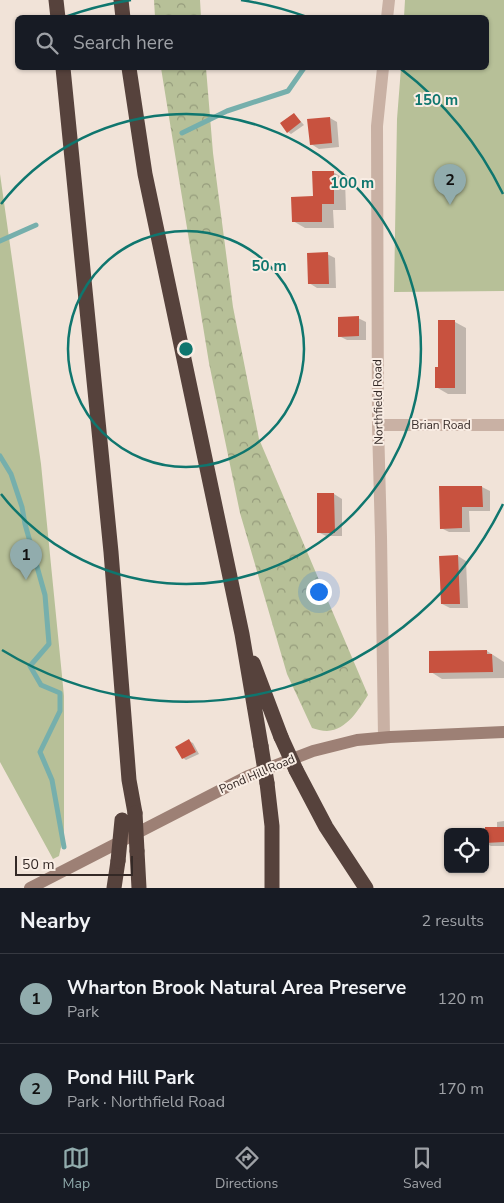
<!DOCTYPE html>
<meta charset="utf-8">
<style>
:root{--surface:#171b24;--page:#242831;--text:#f1f3f6;--muted:#9ea1a6;--line:#363941;--accent:#91acad}
body{margin:0;font-family:"Nunito Sans",sans-serif;background:var(--page);color:var(--text)}
.controls{position:absolute;right:15px;bottom:15px;display:grid;overflow:hidden;border-radius:8px;box-shadow:0 1px 4px #0004}
.controls button{width:45px;height:45px;display:grid;place-items:center;padding:0;border:0;border-bottom:1px solid var(--line);background:var(--surface);color:var(--text);font:25px sans-serif}
.scale{position:absolute;left:15px;bottom:12px;width:118px;box-sizing:border-box;padding-left:5px;border:2px solid #342926;border-top:0;font-size:14px;line-height:18px;white-space:nowrap;color:#342926;-webkit-text-stroke:4px #f9ede4;paint-order:stroke}
.you{position:absolute;left:318px;top:591px;width:18px;height:18px;margin:-12px;border:4px solid #fff;border-radius:50%;background:#1a73e8;box-shadow:0 0 0 8px #1a73e833}
.badge{display:grid;place-items:center;width:32px;height:32px;border-radius:50%;background:var(--accent);color:#111;font-size:16px;font-weight:700}
.pin{position:absolute;translate:-50% -41px;filter:drop-shadow(0 1px 2px #0008)}
.pin::after{content:'';position:absolute;top:26px;width:18px;height:15px;background:inherit;clip-path:polygon(0 0,100% 0,50% 100%)}
.list{margin:0;padding:0;list-style:none}
h2{display:flex;justify-content:space-between;align-items:center;height:65px;margin:0;padding:0 20px;font-size:21px}
h2 small{font-size:16px;font-weight:400;color:var(--muted)}
.list li{display:grid;grid-template-columns:32px 1fr auto;gap:15px;align-items:center;box-sizing:border-box;height:90px;padding:0 20px;border-top:1px solid var(--line)}
.list b{display:block;font-size:19px;white-space:nowrap}
.list p{margin:0;font-size:16px;white-space:nowrap;color:var(--muted)}
.list em{font-size:16px;font-style:normal;color:var(--muted)}
.icon{flex:none;width:28px;height:28px;fill:none;stroke:currentColor;stroke-width:2;stroke-linecap:round;stroke-linejoin:round}
.map{position:relative;flex:none;width:504px;height:888px;overflow:hidden}
.search{position:absolute;background:var(--surface);box-shadow:0 1px 4px #0004;left:15px;right:15px;top:15px;height:55px;display:flex;align-items:center;gap:12px;box-sizing:border-box;padding:0 18px;border-radius:8px;color:var(--muted);font-size:19px}
.sheet{height:245px;background:var(--surface)}
nav{display:flex;justify-content:space-around;align-items:center;box-sizing:border-box;height:70px;border-top:1px solid var(--line);background:var(--surface);font-size:14px;color:var(--muted)}
nav a{display:grid;justify-items:center;gap:2px}
nav .on{color:var(--accent)}
.map>svg:first-child{display:block}
</style>
<div class="map">
<svg width="504" height="888" viewBox="0 0 504 888">
<defs>
<pattern id="forest-crowns" width="20" height="18" patternUnits="userSpaceOnUse" patternTransform="scale(1.25)"><rect width="20" height="18" fill="#b7c098"/><path d="M2 6a3 3 0 1 1 6 0M12 15a3 3 0 1 1 6 0" fill="none" stroke="#969c7c"/></pattern>
</defs>
<rect width="100%" height="100%" fill="#f1e3d8"/>
<path fill="url(#forest-crowns)" d="M 154,0 L 200,0 L 201,17 L 155,17 Z
M 161,68 L 206,68 L 213,153 L 233,307 L 259,439 L 368,695 C 359,709 347,730 327,731 C 322,731 316,729 312,728 L 287,674 L 240,513 L 209,363 Z"/>
<path fill="#b7c098" d="M 405,0 L 504,0 L 504,291 L 394,292 L 397,119 L 401,68 L 486,68 L 486,18 L 404,17 Z
M 0,174 L 41,464 L 64,696 L 64,834 L 59,856 L 53,859 L 0,762 Z"/>
<path fill="#0003" d="M 294,114 L 304,125 L 291,134 L 288,132 Z
M 330,118 L 337,122 L 339,147 L 319,149 L 311,144 Z
M 333,172 L 345,179 L 346,210 L 333,210 L 334,228 L 305,228 L 293,221 Z
M 327,254 L 335,258 L 336,288 L 317,288 L 309,283 Z
M 358,318 L 366,322 L 366,340 L 347,340 L 339,336 Z
M 455,322 L 466,328 L 466,394 L 448,394 L 436,387 L 439,368 Z
M 482,487 L 490,491 L 490,511 L 469,511 L 470,532 L 449,532 L 441,528 Z
M 318,494 L 334,494 L 342,499 L 342,536 L 326,536 L 318,532 Z
M 458,556 L 466,561 L 468,608 L 450,608 L 442,604 Z
M 487,651 L 504,662 L 504,678 L 442,679 L 431,672 Z
M 189,741 L 193,743 L 199,754 L 186,760 L 183,758 Z
M 504,821 L 504,846 L 491,846 L 485,843 L 485,832 L 483,832 L 483,828 L 497,828 L 497,822 Z"/>
<g fill="none" stroke-linecap="round" stroke-linejoin="round">
<path stroke="#76afac" stroke-width="5" d="M 182,133 L 227,111 L 288,91 L 304,68
M 0,241 L 36,225
M 0,456 L 11,474 L 22,507 L 25,524 L 45,595 L 49,644 L 30,666 L 41,685 L 60,693 L 60,711 L 40,752 L 52,780 L 64,847"/>
</g>
<path fill="#c8523f" d="M 294,113 L 301,122 L 287,133 L 280,123 Z
M 330,117 L 332,143 L 310,145 L 307,119 Z
M 312,171 L 334,171 L 334,204 L 322,204 L 322,222 L 292,222 L 291,197 L 313,196 Z
M 328,252 L 329,284 L 308,284 L 307,253 Z
M 359,316 L 359,336 L 338,337 L 338,317 Z
M 438,320 L 455,320 L 455,388 L 435,388 L 435,367 L 438,367 Z
M 439,486 L 482,486 L 483,507 L 462,507 L 462,528 L 440,529 Z
M 317,493 L 334,493 L 335,533 L 317,533 Z
M 458,555 L 460,604 L 441,604 L 439,556 Z
M 487,650 L 487,654 L 492,654 L 493,672 L 429,673 L 429,651 Z
M 189,739 L 196,752 L 182,759 L 175,747 Z
M 485,827 L 504,827 L 504,842 L 485,843 Z"/>
<g fill="none" stroke-linecap="round" stroke-linejoin="round">
<path stroke="#c9b1a4" stroke-width="12" d="M 378,425 L 504,425"/>
<path stroke="#c9b1a4" stroke-width="12" d="M 387,18 L 389,0
M 383,68 L 377,126 L 378,425 L 381,537 L 384,737"/>
<path stroke="#9d8075" stroke-width="12" d="M 30,888 L 248,776 L 313,751 L 357,740 L 390,737 L 504,732"/>
<path stroke="#56423c" stroke-width="15" d="M 56,0 L 58,18
M 121,0 L 123,18
M 63,68 L 111,552 L 129,780 L 135,813
M 129,68 L 145,174 L 242,634 L 261,746
M 253,663 L 281,737
M 296,770 L 326,827 L 366,888
M 267,783 L 272,826 L 272,888
M 137,851 L 139,888
M 114,888 L 118,861"/>
<path stroke="#56423c" stroke-width="15" d="M 281,737 L 296,770
M 261,746 L 267,783
M 135,813 L 137,851
M 118,861 L 122,820"/>
</g>
<g fill="none" stroke="#0f766e" stroke-width="2.5">
<circle cx="186" cy="349" r="118"/>
<path d="M1 204A235 235 0 1 1 1 494"/>
<path d="M503 504A353 353 0 0 1 2 650M65 17A353 353 0 0 1 131 0M241 0A353 353 0 0 1 307 17M401 69A353 353 0 0 1 503 194"/>
</g>
<g text-anchor="middle" stroke-width="4" stroke-linejoin="round" paint-order="stroke">
<g font-size="12" fill="#342926" stroke="#f9ede4">
<text transform="translate(378 402) rotate(-91)" y="4">Northfield Road</text>
<text x="441" y="429">Brian Road</text>
<text transform="translate(257 774) rotate(-23)" y="4">Pond Hill Road</text>
</g>
</g>
<circle cx="186" cy="349" r="8" fill="#0f766e" stroke="#f9ede4" stroke-width="2.5"/>
<g font-size="15" text-anchor="middle" font-weight="bold" fill="#0f766e" stroke="#f9ede4" stroke-width="4" stroke-linejoin="round" paint-order="stroke">
<text x="436" y="105">150 m</text>
<text x="352" y="188">100 m</text>
<text x="269" y="271">50 m</text>
</g>
</svg>
<div class="controls">
<button><svg class="icon" aria-label="locate" viewBox="0 0 24 24"><circle cx="12" cy="12" r="6"/><path d="M12 2v4M12 18v4M2 12h4M18 12h4"/></svg></button>
</div>
<div class="scale">50 m</div>
<div class="you"></div>
<div class="pin badge" style="left:26px;top:580px">1</div>
<div class="pin badge" style="left:450px;top:205px">2</div>
<div class="search"><svg class="icon" aria-label="search" viewBox="0 0 24 24"><circle cx="10" cy="10" r="6"/><path d="M15 15l6 6"/></svg>Search here</div>
</div>
<section class="sheet">
<h2>Nearby<small>2 results</small></h2>
<ul class="list">
<li><span class="badge">1</span><div><b>Wharton Brook Natural Area Preserve</b><p>Park</p></div><em>120 m</em></li>
<li><span class="badge">2</span><div><b>Pond Hill Park</b><p>Park · Northfield Road</p></div><em>170 m</em></li>
</ul>
</section>
<nav>
<a class="on"><svg class="icon" aria-label="map" viewBox="0 0 24 24"><path d="M3 6l6-2 6 2 6-2v14l-6 2-6-2-6 2zM9 4v14M15 6v14"/></svg>Map</a>
<a><svg class="icon" aria-label="directions" viewBox="0 0 24 24"><path d="M12 3l9 9-9 9-9-9zM9 14v-3h6M13 9l2 2-2 2"/></svg>Directions</a>
<a><svg class="icon" aria-label="saved" viewBox="0 0 24 24"><path d="M7 4h10v16l-5-4-5 4z"/></svg>Saved</a>
</nav>
